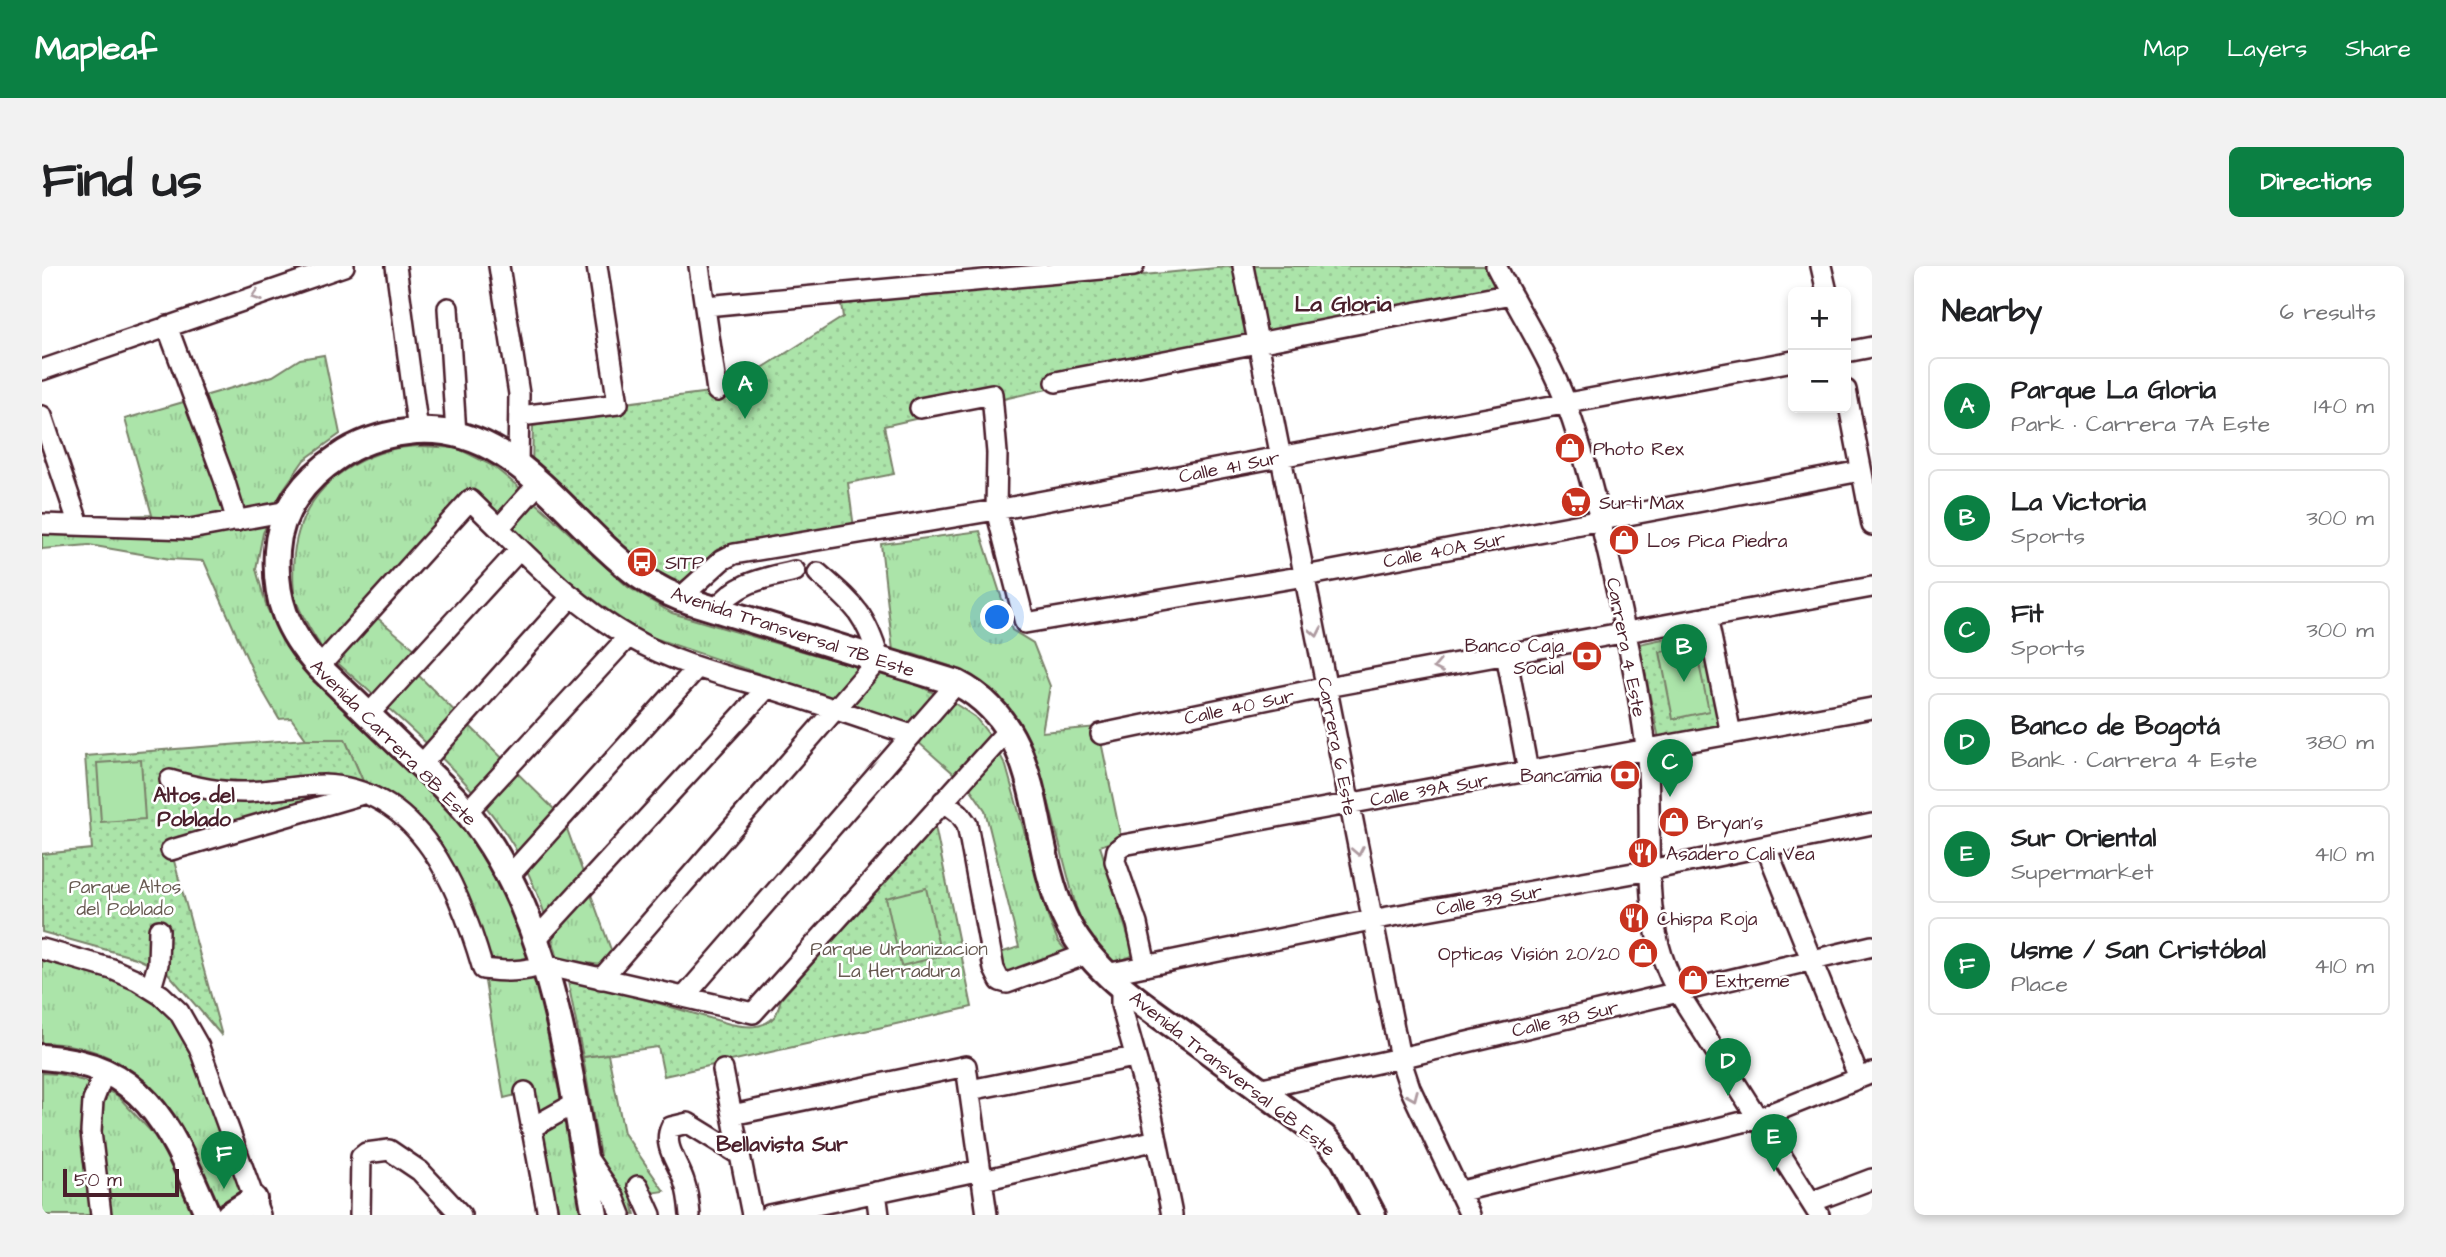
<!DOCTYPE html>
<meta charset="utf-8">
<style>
:root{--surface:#fff;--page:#f2f2f2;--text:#202124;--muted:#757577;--line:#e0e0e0;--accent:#0b8043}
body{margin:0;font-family:"Architects Daughter",sans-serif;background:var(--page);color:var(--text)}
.controls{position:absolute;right:21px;top:21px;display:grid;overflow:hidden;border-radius:10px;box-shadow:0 4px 10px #0003}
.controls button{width:63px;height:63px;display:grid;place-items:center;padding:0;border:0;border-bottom:2px solid var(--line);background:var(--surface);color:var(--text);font:35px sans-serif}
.scale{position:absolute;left:21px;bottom:18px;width:116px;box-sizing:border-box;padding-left:7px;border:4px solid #4a1f2b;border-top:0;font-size:19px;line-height:24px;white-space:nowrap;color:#4a1f2b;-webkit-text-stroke:5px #fff;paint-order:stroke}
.you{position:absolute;left:956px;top:352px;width:24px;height:24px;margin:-18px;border:5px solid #fff;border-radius:50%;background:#1a73e8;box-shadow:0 0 0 10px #1a73e833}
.badge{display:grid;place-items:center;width:46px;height:46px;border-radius:50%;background:var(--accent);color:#fff;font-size:23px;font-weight:700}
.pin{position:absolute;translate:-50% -58px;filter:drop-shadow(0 2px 4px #0008)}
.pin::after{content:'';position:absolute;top:37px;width:24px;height:21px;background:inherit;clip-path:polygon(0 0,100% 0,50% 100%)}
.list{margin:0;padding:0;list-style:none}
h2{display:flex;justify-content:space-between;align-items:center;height:91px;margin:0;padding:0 28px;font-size:30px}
h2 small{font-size:23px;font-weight:400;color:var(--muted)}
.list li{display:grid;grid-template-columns:46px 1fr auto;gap:21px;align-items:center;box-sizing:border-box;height:98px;margin:0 14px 14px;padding:0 14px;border:2px solid var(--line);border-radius:10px}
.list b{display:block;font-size:26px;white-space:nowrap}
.list p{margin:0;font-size:23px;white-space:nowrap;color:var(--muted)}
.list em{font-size:23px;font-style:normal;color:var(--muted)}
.map{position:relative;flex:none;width:1830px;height:949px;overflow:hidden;border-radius:10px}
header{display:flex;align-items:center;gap:42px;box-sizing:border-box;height:98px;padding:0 35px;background:var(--accent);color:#fff}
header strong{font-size:33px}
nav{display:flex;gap:38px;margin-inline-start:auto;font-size:24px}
.intro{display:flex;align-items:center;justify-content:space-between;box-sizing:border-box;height:168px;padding:0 42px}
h1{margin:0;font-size:49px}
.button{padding:18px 32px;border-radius:10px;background:var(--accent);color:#fff;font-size:24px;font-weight:700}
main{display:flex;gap:42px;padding:0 42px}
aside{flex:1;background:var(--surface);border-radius:10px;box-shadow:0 4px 10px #0003}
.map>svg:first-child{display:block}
</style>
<header>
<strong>Mapleaf</strong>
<nav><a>Map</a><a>Layers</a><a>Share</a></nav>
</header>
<div class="intro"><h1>Find us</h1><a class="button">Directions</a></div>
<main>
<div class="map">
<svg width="1830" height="949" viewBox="0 0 1830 949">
<defs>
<pattern id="grass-tufts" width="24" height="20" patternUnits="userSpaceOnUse" patternTransform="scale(1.75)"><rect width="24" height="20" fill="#abe4a9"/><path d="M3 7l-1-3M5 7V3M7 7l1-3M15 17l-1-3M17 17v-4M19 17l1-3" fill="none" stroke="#95c392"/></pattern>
<pattern id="park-dots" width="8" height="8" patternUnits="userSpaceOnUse" patternTransform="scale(1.75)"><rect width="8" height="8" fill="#abe4a9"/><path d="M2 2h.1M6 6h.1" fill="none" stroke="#95c392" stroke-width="1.8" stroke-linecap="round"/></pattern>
</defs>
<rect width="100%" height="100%" fill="#fff"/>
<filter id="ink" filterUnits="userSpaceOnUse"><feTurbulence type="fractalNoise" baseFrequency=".0143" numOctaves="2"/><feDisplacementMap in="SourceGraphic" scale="14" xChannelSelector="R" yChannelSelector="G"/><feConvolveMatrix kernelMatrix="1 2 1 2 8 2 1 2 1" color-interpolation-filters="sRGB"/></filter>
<g filter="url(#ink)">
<path fill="url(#grass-tufts)" stroke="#7a826a" stroke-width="2" d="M 282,89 L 298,168 L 262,194 L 241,224 L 221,267 L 214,303 L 225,342 L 244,381 L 273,412 L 362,498 L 420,558 L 447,599 L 476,654 L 497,719 L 513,809 L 534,889 L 545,949 L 506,949 L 482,827 L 462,832 L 441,703 L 409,612 L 326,527 L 303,473 L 264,473 L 249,452 L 237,453 L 215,415 L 162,295 L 128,293 L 47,279 L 0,283 L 0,252 L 110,249 L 83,153 L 231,110 L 258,93 Z
M 379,180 L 415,182 L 451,200 L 478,222 L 586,321 L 630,347 L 874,418 L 912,437 L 933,451 L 948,470 L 964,500 L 1007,654 L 1016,675 L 1026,687 L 957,713 L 952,689 L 977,681 L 943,544 L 928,522 L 858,460 L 799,435 L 606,370 C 539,331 484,277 427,225 L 321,340 L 380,389 L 369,402 L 521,552 L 572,692 L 559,699 L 516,693 C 504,647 489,604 462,565 C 417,499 340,438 280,383 C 271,367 258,349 253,331 C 250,317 251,302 252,288 C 258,234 295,199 347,184 C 356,181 368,181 379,180 Z
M 938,265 L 970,364 L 991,377 L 1008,420 L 1000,466 L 1056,461 L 1079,572 L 1058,580 L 1092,689 L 1069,699 L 1044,666 L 1034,641 L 1006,534 L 984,470 L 957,430 L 914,402 L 871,388 L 851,385 L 839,278 Z
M 0,695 L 48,703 L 108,730 L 134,754 L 147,780 L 164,825 L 206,949 L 180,949 C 144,862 108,778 0,777 Z
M 566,788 L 582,867 L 622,925 L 589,930 L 593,949 L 568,949 L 541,791 Z
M 0,807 L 16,808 L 42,815 L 75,829 L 115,872 L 139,917 L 153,949 L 0,949 Z"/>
<path fill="url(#park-dots)" stroke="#7a826a" stroke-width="2" d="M 1195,0 L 1444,0 L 1456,21 L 842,160 L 852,208 L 806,217 L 812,262 L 682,286 L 636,318 L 623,312 L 583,283 L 490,202 L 491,160 L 576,146 L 576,138 L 675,125 L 722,101 L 801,51 L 799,38 Z
M 1663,364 L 1683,460 L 1617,473 L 1597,378 Z
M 264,473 L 303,473 L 326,527 L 129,584 L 180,770 L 126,707 L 94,692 L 0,666 L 0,588 L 50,583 L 43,490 Z
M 893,560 L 930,741 L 622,810 L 616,781 L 541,791 L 525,711 L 688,758 C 703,761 721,764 733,750 C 736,746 737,738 739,733 Z"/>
<path fill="#abe4a9" stroke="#7a826a" stroke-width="2" d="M 1653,379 L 1667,445 L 1631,453 L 1618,386 Z
M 99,494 L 103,553 L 59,556 L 55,497 Z
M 884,622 L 899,690 L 859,700 L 844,632 Z"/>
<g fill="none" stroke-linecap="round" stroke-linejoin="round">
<g stroke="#4a1f2b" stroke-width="24">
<path id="minor" d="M 354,0 L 376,165
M 457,0 L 477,128 L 476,199
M 657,0 L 675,125
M 1201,0 L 1358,792 L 1368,822 L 1428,949
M 1454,0 C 1477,45 1506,89 1524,137 C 1544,191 1557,249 1570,305 C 1583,363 1597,423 1604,482 C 1614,563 1593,652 1636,726 L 1777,949
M 1779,0 L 1785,26
M 664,40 L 1092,0
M 406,42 L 414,168
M 125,60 L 182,213 L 195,255
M 1804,86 L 1830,81
M 0,104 L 302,0
M 1014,116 L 1469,28
M 1804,124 L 1830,259
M 878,142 L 950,128 L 955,187 L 954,244 L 983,357 L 1263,310 L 1819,205
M 0,150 L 37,259
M 478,150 L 576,138 L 555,0
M 0,258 L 148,263 L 246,245
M 457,262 L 497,217
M 638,332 L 680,294 L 692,288 L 954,244 L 1751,95
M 674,343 C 697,315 720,313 753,305
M 1665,351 L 1689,468
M 1464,388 L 1486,505
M 277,401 L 428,234 C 478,282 528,338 589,372 C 632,397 676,408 723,421 C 772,436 821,453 870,469
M 326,449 L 478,283
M 1059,468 L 1285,421 L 1830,321
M 379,499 L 530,330
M 128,514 C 152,521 176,526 201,526 C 228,526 255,519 281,519 C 379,522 418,624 441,703 C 464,706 480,706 502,699 L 711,747 L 966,464
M 901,535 L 917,547 L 925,558 L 952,703 L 958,715 L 965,717 L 1045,688
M 425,546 L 586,371
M 1724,581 L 1817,812
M 129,584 L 321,528
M 468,609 L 654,403
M 494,673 L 725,422
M 0,683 L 70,703 L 95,714 L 119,729 L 137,746 L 157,781 L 218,949
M 1104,700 L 1095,658 L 1073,595 L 1075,584 L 1081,579 L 1830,442
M 1064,708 L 1329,654 L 1608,604 L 1830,558
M 559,713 L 837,393 C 823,346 811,338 776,307
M 1079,721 L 1079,739 L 1109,845 L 1130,949
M 109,722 L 116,698 L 117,664
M 642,731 L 915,417
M 681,804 L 710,949
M 1216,823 L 1358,792 L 1830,680
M 928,824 L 1092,791
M 483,826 L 506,949
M 690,849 L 924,800 L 945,949
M 489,862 L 532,838
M 544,890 L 572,931 L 579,949
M 941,914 L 1115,874
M 596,920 L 609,949
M 834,926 L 837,949
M 1416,926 L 1717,852 L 1830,807
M 1769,936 L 1830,913
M 59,949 L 49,866 L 51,835 L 63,804
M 318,949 L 319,891 L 324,887 L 347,884 L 378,905 L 419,949
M 648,949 C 647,937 646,926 642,915 C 636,896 620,880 629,861 L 646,857 L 698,889
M 727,949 L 939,904"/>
</g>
<g stroke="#4a1f2b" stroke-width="30">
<path id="major" d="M 0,791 C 106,798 129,864 166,949
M 187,949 L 212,933
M 553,949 C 529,820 515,667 435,559 C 416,533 392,512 369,490 C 338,460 308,431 277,401 C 245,365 232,334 235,285 C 237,245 264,212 296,191 C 317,176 340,169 365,166 C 470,152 523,256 596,309 C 614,322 633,331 653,337 L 915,417 C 1005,463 985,570 1022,650 C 1048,707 1105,740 1154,776 C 1197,808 1239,840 1282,871 L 1301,892 L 1331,949"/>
</g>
<use href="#minor" stroke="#fff" stroke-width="19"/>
<use href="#major" stroke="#fff" stroke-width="24"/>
</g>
<defs><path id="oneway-chevron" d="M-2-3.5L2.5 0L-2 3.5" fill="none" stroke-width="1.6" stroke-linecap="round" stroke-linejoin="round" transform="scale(1.75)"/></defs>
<g stroke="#ae9aa0">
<use href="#oneway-chevron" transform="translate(214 30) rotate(161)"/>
<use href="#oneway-chevron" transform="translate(1274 366) rotate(79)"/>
<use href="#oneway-chevron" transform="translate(1396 401) rotate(169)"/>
<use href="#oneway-chevron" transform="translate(1316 585) rotate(79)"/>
<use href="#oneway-chevron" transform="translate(1371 830) rotate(67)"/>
</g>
</g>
<defs>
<g id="shop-disc" transform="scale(1.575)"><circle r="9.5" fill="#c8321e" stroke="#fff"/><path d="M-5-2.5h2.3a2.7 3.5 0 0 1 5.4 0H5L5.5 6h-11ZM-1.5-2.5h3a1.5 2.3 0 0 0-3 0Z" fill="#fff"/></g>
<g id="supermarket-disc" transform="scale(1.575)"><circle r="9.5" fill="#c8321e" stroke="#fff"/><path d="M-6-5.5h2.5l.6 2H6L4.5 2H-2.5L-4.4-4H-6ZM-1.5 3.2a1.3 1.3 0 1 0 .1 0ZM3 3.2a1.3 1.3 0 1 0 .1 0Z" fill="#fff"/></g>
<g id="bus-disc" transform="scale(1.575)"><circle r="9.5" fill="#c8321e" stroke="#fff"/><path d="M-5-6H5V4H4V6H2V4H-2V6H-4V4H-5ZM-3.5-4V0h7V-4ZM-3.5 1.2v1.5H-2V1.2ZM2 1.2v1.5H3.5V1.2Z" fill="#fff"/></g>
<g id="bank-disc" transform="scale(1.575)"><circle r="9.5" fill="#c8321e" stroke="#fff"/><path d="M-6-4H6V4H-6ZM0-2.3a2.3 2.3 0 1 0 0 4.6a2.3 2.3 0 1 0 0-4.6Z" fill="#fff"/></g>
<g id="restaurant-disc" transform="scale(1.575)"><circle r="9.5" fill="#c8321e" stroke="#fff"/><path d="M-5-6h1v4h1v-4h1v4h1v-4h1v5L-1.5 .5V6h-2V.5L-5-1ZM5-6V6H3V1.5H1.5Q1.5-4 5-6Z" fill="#fff"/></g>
</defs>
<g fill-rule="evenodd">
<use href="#shop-disc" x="1528" y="182"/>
<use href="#supermarket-disc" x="1534" y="236"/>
<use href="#shop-disc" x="1582" y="274"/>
<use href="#bus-disc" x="600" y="296"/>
<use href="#bank-disc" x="1545" y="390"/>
<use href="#bank-disc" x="1583" y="509"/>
<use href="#shop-disc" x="1632" y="556"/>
<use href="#restaurant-disc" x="1601" y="587"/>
<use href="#restaurant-disc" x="1592" y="652"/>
<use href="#shop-disc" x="1601" y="687"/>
<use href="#shop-disc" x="1651" y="714"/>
</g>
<g text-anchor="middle" stroke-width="5" stroke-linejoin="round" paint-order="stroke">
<g font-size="19" fill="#4a1f2b" stroke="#fff" text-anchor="start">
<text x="1551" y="189">Photo Rex</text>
<text x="1557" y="243">Surti Max</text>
<text x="1605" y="281">Los Pica Piedra</text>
<text x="623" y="303">SITP</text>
<text x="1522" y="386" text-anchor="end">Banco Caja<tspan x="1522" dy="22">Social</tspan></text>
<text x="1560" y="516" text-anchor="end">Bancamia</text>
<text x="1655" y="563">Bryan's</text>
<text x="1624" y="594">Asadero Cali Vea</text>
<text x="1615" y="659">Chispa Roja</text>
<text x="1578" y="694" text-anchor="end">Opticas Visión 20/20</text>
<text x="1674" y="721">Extreme</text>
</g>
<g font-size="19" fill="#4a1f2b" stroke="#fff">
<text transform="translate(1187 200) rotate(-11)" y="7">Calle 41 Sur</text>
<text transform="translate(1402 283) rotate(-11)" y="7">Calle 40A Sur</text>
<text transform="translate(751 365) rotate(18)" y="7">Avenida Transversal 7B Este</text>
<text transform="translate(1585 381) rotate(79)" y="7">Carrera 4 Este</text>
<text transform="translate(1197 440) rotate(-12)" y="7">Calle 40 Sur</text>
<text transform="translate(352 476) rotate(45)" y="7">Avenida Carrera 8B Este</text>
<text transform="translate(1296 480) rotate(79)" y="7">Carrera 6 Este</text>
<text transform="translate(1387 523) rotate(-10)" y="7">Calle 39A Sur</text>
<text transform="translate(1447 633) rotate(-10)" y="7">Calle 39 Sur</text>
<text transform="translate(1523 752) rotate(-13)" y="7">Calle 38 Sur</text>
<text transform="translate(1191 807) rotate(38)" y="7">Avenida Transversal 6B Este</text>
</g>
<g font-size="19" fill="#675a51" stroke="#fff">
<text x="83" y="627">Parque Altos<tspan x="83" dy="22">del Poblado</tspan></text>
<text x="857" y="689">Parque Urbanizacion<tspan x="857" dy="22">La Herradura</tspan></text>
</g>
<g font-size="21" font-weight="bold" fill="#4a1f2b" stroke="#fff">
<text x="152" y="536">Altos del<tspan x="152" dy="24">Poblado</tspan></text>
<text x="740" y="885">Bellavista Sur</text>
</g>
<g font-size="23" font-weight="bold" fill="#4a1f2b" stroke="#fff">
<text x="1301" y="45">La Gloria</text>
</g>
</g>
</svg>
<div class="controls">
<button>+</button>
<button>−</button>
</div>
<div class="scale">50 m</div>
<div class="you"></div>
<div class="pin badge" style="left:703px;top:153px">A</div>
<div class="pin badge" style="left:1642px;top:416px">B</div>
<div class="pin badge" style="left:1628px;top:531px">C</div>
<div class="pin badge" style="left:1686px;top:830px">D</div>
<div class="pin badge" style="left:1732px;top:906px">E</div>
<div class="pin badge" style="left:182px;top:923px">F</div>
</div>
<aside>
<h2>Nearby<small>6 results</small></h2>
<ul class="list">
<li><span class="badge">A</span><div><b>Parque La Gloria</b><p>Park · Carrera 7A Este</p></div><em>140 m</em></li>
<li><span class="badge">B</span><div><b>La Victoria</b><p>Sports</p></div><em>300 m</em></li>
<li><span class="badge">C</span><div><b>Fit</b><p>Sports</p></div><em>300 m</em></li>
<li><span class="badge">D</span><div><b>Banco de Bogotá</b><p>Bank · Carrera 4 Este</p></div><em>380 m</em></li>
<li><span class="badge">E</span><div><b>Sur Oriental</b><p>Supermarket</p></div><em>410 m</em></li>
<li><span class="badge">F</span><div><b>Usme / San Cristóbal</b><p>Place</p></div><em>410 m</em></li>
</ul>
</aside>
</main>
